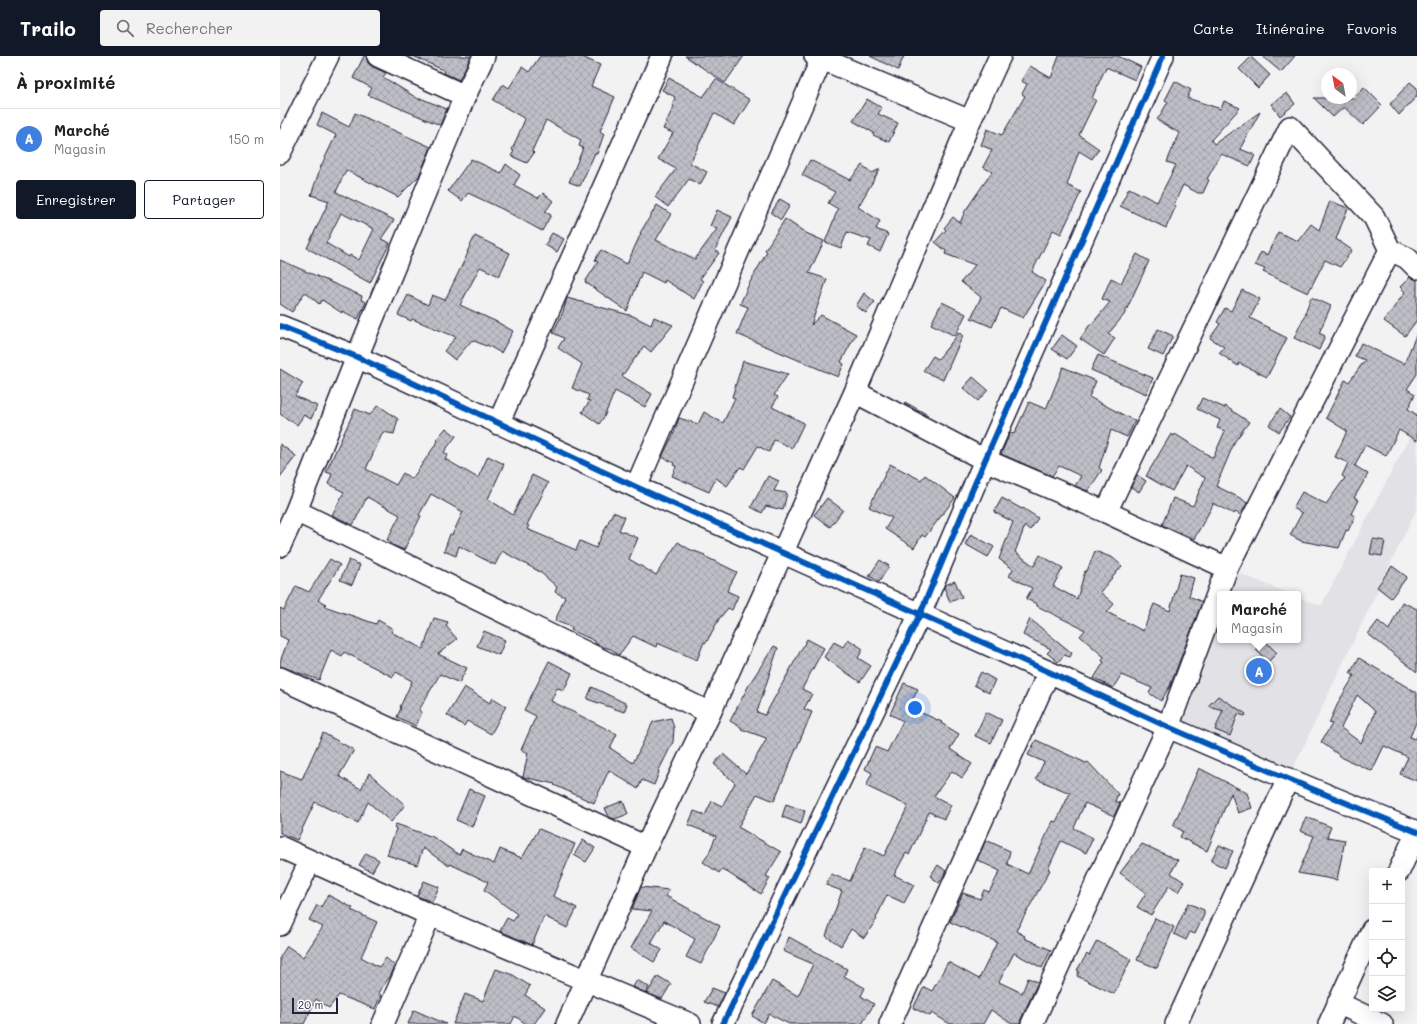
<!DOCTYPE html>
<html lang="fr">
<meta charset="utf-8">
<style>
:root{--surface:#fff;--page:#f2f2f2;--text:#222;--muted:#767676;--line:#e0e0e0;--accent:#111827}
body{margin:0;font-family:Mali,sans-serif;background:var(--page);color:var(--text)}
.controls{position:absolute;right:12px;bottom:12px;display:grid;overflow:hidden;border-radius:4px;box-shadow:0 4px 16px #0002}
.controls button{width:36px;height:36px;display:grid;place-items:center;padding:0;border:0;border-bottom:1px solid var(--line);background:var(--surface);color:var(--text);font:20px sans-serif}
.compass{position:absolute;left:1041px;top:12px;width:36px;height:36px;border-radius:50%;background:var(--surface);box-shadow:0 4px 16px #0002;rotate:328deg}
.scale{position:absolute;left:12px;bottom:10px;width:46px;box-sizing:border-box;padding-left:4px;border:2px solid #22223b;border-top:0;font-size:11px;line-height:14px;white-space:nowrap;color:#22223b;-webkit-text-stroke:3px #fff;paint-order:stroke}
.you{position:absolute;left:635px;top:652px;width:14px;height:14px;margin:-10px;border:3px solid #fff;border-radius:50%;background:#1a73e8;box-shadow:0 0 0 6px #1a73e833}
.badge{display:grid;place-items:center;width:26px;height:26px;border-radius:50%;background:var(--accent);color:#fff;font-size:13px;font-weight:700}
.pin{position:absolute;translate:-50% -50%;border:2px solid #fff;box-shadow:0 1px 4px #0006}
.popup{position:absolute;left:937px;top:535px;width:84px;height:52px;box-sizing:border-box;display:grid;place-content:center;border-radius:4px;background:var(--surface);filter:drop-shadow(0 1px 3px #0005);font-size:13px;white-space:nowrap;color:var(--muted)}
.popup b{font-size:15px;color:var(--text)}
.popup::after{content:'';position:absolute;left:50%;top:100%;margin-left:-8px;border:8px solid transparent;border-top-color:var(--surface)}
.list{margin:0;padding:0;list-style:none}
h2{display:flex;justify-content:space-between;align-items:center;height:52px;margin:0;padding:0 16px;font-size:17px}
h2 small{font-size:13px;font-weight:400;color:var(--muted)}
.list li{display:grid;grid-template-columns:26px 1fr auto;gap:12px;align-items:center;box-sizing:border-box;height:60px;padding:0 16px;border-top:1px solid var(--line)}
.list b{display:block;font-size:15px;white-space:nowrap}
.list p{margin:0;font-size:13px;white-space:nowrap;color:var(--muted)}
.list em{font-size:13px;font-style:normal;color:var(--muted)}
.actions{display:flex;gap:8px;padding:12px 16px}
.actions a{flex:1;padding:9px 0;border:1px solid var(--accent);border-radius:4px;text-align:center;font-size:14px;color:var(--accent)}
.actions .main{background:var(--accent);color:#fff}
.icon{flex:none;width:22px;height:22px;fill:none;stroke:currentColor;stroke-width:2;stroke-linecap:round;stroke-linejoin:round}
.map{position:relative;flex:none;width:1137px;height:968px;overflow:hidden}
header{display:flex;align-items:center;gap:24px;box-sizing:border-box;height:56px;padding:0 20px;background:var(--accent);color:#fff}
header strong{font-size:19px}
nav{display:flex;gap:22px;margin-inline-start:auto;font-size:14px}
.search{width:280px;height:36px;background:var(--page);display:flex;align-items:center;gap:10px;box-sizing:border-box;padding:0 14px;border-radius:4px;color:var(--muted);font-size:15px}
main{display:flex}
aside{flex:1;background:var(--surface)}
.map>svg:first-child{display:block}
</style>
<header>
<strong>Trailo</strong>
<div class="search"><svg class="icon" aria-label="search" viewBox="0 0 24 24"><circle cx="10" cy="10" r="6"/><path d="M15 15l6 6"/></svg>Rechercher</div>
<nav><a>Carte</a><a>Itinéraire</a><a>Favoris</a></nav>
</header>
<main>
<aside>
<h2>À proximité<small></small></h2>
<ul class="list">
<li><span class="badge" style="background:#3f7fe0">A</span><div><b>Marché</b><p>Magasin</p></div><em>150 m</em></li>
</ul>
<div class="actions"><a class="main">Enregistrer</a><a>Partager</a></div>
</aside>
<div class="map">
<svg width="1137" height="968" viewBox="0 0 1137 968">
<defs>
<pattern id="building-cross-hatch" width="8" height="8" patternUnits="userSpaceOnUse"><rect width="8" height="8" fill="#bebec6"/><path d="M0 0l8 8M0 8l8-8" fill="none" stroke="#a3a3ab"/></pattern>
</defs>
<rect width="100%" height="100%" fill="#f2f2f3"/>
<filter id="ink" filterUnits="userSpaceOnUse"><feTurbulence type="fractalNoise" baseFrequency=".025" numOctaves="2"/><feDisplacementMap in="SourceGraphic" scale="8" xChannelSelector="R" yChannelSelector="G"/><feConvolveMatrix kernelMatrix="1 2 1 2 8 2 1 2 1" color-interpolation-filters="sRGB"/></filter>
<g filter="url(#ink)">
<path fill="#e2e2e6" d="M 1137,367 L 1137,452 L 1008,723 L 888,671 L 947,512 L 1010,538 L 940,538 L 940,584 L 1018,584 L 1018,541 L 1041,550 Z"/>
<path fill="url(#building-cross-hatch)" stroke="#22223b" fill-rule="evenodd" d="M 84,0 L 86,0 L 88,7 L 93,11 L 106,17 L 103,21 L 140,44 L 140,42 L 167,53 L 160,69 L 88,39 L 92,32 L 73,22 Z
M 133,0 L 191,0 L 179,24 L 164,17 L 165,15 Z
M 260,0 L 300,0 L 320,9 L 311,30 L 335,41 L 320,75 L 324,78 L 317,98 L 315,97 L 300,130 L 289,126 L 303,92 L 299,90 L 301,84 L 266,64 L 252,95 L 254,97 L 247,107 L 231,100 L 234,95 L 232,94 L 245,63 L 213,44 L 223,28 L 229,32 L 242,11 L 249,16 Z
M 405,0 L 464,0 L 445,27 Z
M 590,0 L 624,0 L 618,14 Z
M 779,0 L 838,0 L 861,11 L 855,24 L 826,11 L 812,42 L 816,44 L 799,79 L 819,93 L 812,103 L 799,95 L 787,129 L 801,136 L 781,178 L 773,174 L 752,216 L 766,225 L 743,262 L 721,252 L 712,271 L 691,262 L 701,241 L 681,226 L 695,209 L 665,198 L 666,195 L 655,186 L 666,174 L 664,172 L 673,161 L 680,167 L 685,155 L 712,116 L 703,111 L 712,94 L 701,89 L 707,73 L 722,79 L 745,40 L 742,38 L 747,28 L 741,25 L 750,10 L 771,22 Z
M 982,0 L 1015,0 L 1001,16 Z
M 971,1 L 990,19 L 978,32 L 959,13 Z
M 389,22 L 423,41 L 436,23 L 470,44 L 454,69 L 434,57 L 410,107 L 427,116 L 420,129 L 409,123 L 388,151 L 375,141 L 396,113 L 378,103 L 393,77 L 383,73 L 394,50 L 392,50 L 395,41 L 382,34 Z
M 895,25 L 911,34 L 907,42 L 941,53 L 944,45 L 960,52 L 931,84 L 934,88 L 980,56 L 960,93 L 975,99 L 970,110 L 941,98 L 927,123 L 929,124 L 923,137 L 918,137 L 903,129 L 894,148 L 896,150 L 886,172 L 840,150 L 849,132 L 877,146 L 896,109 L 887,106 L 899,77 L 877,64 L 888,46 L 885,44 Z
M 1130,26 L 1137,32 L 1137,40 L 1119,59 L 1110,48 Z
M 1084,31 L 1102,49 L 1083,69 L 1064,51 L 1053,61 L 1034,42 L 1074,42 Z
M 1007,37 L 1015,48 L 1000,60 L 991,48 Z
M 587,43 L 602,52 L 598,58 L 618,67 L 609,86 L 593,79 L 594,77 L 573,65 Z
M 42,57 L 69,71 L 75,57 L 151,91 L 139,120 L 118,141 L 66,114 L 56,136 L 114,164 L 101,183 L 110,187 L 90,227 L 27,192 L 49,145 L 31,139 L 41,110 L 56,79 L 37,69 ZM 61,157 L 94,173 L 79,204 L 70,199 L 69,201 L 46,187 Z
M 191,103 L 221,117 L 226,108 L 240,119 L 234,129 L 258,142 L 263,137 L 273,145 L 265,156 L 271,159 L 262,175 L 222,153 L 188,137 L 182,145 L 168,135 Z
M 530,104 L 570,124 L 582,109 L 592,117 L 600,113 L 578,151 L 600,165 L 596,173 L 608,178 L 600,196 L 588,190 L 591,184 L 567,176 L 561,192 L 545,186 L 558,153 L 548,147 L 555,136 L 522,119 Z
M 500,143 L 510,149 L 501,164 L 491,157 Z
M 1050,145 L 1068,152 L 1056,183 L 1072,194 L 1060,211 L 1045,204 L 1028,237 L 983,216 L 985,213 L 975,209 L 981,196 L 987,199 L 998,176 L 1018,185 L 1031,168 L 1039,174 Z
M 377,149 L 391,158 L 376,184 L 415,203 L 437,173 L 430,170 L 437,154 L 452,161 L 435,194 L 439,197 L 420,223 L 423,225 L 414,243 L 385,224 L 384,227 L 362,216 L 347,255 L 305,226 L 318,206 L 315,204 L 321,194 L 347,208 L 361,177 L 360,177 Z
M 505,163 L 526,177 L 544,185 L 529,217 L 547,223 L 531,269 L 541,259 L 576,278 L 561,306 L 564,308 L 558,321 L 457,278 L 468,251 L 460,248 L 469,228 L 487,196 L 485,194 Z
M 272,177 L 284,183 L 277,196 L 265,189 Z
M 195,180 L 230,197 L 219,220 L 200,211 L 180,249 L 217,266 L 233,275 L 221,297 L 207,289 L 206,290 L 192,284 L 175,304 L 164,295 L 176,281 L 132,263 L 131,265 L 118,259 L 128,239 L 148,249 L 152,239 L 165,244 L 188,197 L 187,196 Z
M 857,198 L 869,205 L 844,259 L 828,278 L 835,282 L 824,299 L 800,283 L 811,267 L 812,268 L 830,246 L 822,243 L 831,222 L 841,227 Z
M 0,204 L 82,240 L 81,244 L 86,246 L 78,263 L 62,255 L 62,257 L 42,244 L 39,248 L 25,236 L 12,256 L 0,248 Z
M 1130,221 L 1137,224 L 1137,264 L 1125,280 L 1104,265 L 1125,236 L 1120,231 Z
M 962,234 L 980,243 L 970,262 L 990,272 L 989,273 L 1007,282 L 987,321 L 959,307 L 958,310 L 939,297 L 944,291 L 930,282 L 940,268 L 937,266 L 945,252 L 951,255 Z
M 584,237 L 595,246 L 586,257 L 576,250 Z
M 1031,241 L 1051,250 L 1039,277 L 1045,280 L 1039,294 L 1014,282 L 1026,257 L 1025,257 Z
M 287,242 L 353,260 L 371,269 L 374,261 L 393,269 L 371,296 L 364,290 L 342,320 L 372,338 L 365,351 L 335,335 L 324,361 L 319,368 L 302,356 L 310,345 L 307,344 L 309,339 L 292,332 L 302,308 L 278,292 L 284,282 L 273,277 L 283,256 Z
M 662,246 L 686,258 L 675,280 L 651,268 Z
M 878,273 L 893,280 L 883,300 L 868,293 Z
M 679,277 L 683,279 L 663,324 L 643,315 L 653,300 L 658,303 Z
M 1137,277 L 1137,318 L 1127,333 L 1135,338 L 1128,353 L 1137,359 L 1137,385 L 1119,374 L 1106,400 L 1085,389 L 1075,410 L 1074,409 L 1088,418 L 1074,442 L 1078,444 L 1071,458 L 1075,460 L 1068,475 L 1066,474 L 1059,492 L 1021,485 L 1010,479 L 1022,457 L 1013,452 L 1022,436 L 1046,448 L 1065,422 L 1062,420 L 1068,407 L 1055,401 L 1067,375 L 1046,362 L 1065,324 L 1069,326 L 1085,304 L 1075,300 L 1081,287 L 1124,308 Z
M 782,279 L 797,290 L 787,303 L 772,293 Z
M 818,299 L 873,322 L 866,338 L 811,314 Z
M 463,305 L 508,318 L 494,339 L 498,341 L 492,351 L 524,367 L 512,392 L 494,384 L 489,396 L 478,390 L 464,413 L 460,411 L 447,430 L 436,422 L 429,436 L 392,420 L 396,410 L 393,409 L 394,407 L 382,401 L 394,377 L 399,362 L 418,368 L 424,356 L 443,367 L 455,342 L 452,341 Z
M 783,311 L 816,325 L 809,341 L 855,365 L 847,381 L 831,374 L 819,412 L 822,414 L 808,435 L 795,430 L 801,420 L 779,410 L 772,420 L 721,398 L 730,377 L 734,378 L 749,346 L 766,353 Z
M 0,313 L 23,327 L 15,340 L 37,350 L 31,363 L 24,359 L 17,369 L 0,358 Z
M 693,321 L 708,334 L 698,345 L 683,332 Z
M 922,342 L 945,352 L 945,350 L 969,366 L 955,385 L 936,430 L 962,443 L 967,447 L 961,459 L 955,456 L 954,458 L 932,447 L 933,449 L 914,483 L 882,469 L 893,442 L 913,450 L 925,422 L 906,410 L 892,435 L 866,420 L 891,378 L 894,380 L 895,378 L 933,402 L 945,375 L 937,372 L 940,364 L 917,353 Z
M 625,346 L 648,359 L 647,360 L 624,348 Z
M 98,349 L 118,363 L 114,378 L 103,376 L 86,413 L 116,429 L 123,417 L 132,423 L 158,385 L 156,384 L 166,372 L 176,380 L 164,396 L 168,399 L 165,403 L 198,422 L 208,400 L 224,408 L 208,443 L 233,459 L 252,419 L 268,427 L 247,469 L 249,470 L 247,473 L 296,494 L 300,485 L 316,492 L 333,456 L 345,461 L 339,474 L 358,482 L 349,503 L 376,519 L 398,486 L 409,493 L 425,499 L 424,500 L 457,516 L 447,535 L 458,540 L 452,554 L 448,552 L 439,563 L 426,587 L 424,586 L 417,604 L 377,587 L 376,591 L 353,580 L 339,599 L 331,593 L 323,591 L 315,587 L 315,585 L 291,574 L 292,571 L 275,565 L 285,541 L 275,536 L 277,531 L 260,516 L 222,495 L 215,509 L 179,490 L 176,500 L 164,495 L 170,478 L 172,479 L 183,456 L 151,438 L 139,459 L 141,460 L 124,494 L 110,488 L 111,486 L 107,484 L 120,459 L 87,441 L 73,469 L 52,459 L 64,436 L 48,428 L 52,418 L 46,416 L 75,353 L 90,359 Z
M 1000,353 L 1010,361 L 999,376 L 989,369 Z
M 0,388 L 16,400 L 0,421 Z
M 610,408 L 641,424 L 645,419 L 675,442 L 645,481 L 642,479 L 634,492 L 605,473 L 612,462 L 589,451 Z
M 857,419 L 866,425 L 859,436 L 851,431 Z
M 488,420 L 499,425 L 494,435 L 507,437 L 503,454 L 486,450 L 482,457 L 471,451 Z
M 547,442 L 563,454 L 550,471 L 534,459 Z
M 722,442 L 742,453 L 743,452 L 758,462 L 750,474 L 745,470 L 735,496 L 754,510 L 760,499 L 783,512 L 773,530 L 797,543 L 805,515 L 807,515 L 815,495 L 833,502 L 842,510 L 820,536 L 834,548 L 827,556 L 863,575 L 874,548 L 890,555 L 900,518 L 914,522 L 909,540 L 922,546 L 890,630 L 881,645 L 869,637 L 872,632 L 841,619 L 833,632 L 814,622 L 824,606 L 822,605 L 824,601 L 800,580 L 805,574 L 757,550 L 757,548 L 746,543 L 752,532 L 729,520 L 733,513 L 719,503 L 733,466 L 714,456 Z
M 691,478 L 714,491 L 708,501 L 685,488 Z
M 1093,483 L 1105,485 L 1102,500 L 1090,498 Z
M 50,503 L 60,509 L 38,544 L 46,548 L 44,550 L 96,568 L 98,564 L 113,573 L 111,576 L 143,593 L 154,562 L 168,566 L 166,570 L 177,583 L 158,598 L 187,612 L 179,627 L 160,618 L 139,654 L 142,656 L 136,670 L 117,661 L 121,652 L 120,651 L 132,625 L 116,616 L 113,621 L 64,596 L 62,600 L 51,594 L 39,624 L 0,610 L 0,606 L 8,584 L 0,580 L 0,552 L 4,554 L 16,530 L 29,536 Z
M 69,504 L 80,509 L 72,529 L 60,524 Z
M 600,504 L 609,510 L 599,526 L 589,520 Z
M 1112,510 L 1127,521 L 1111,542 L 1097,531 Z
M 675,525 L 682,541 L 670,546 L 664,531 L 665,529 Z
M 1122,546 L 1137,553 L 1137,616 L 1088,578 L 1098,565 L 1109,574 Z
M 750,563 L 792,597 L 790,601 L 784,599 L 778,606 L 767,597 L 771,593 L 743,579 Z
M 204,575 L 225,584 L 219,599 L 197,590 Z
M 527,583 L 544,592 L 522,633 L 532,638 L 524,653 L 532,656 L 494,745 L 477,738 L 458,771 L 501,796 L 486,820 L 490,822 L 481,838 L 442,813 L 439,817 L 423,806 L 428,799 L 436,780 L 408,769 L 414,755 L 425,759 L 432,745 L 442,750 L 455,727 L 434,708 L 443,698 L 466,718 L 486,684 L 486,682 L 461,673 L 462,672 L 450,665 L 470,627 L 494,590 L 498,592 L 477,656 L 485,659 Z
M 568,583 L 583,593 L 578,602 L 591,610 L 580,626 L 544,601 L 554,586 L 563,591 Z
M 985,585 L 997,597 L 988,606 L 976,594 Z
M 1079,602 L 1137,637 L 1137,664 L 1130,681 L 1136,683 L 1137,680 L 1137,725 L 1120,718 L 1128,701 L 1104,690 L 1092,715 L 1063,702 L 1041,686 L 1052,668 L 1049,667 L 1059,645 L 1074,620 L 1070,617 ZM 1077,639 L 1095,655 L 1092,665 L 1081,687 L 1061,672 Z
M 269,605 L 292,617 L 284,634 L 277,632 L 271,645 L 337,678 L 330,692 L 353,707 L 373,666 L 391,662 L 394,672 L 393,686 L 378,716 L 379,716 L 374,729 L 362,724 L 358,733 L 329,714 L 314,747 L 274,729 L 275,728 L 243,721 L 248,697 L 241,694 L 256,660 L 244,654 Z
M 701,616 L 715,624 L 709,637 L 694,629 Z
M 624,627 L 638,633 L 629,651 L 662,666 L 661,667 L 679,678 L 670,693 L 692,708 L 682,722 L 672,715 L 654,740 L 671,749 L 664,763 L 649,756 L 629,799 L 626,797 L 614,819 L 634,829 L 624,847 L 607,839 L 596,862 L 597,863 L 584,882 L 571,873 L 561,890 L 546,880 L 562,835 L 546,829 L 551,818 L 570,825 L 585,791 L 604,800 L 628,750 L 586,730 L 592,717 L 585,713 L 595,691 L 607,696 L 623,665 L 610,658 Z
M 184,631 L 210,647 L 213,642 L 226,650 L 211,678 L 187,665 L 184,670 L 167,659 Z
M 312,631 L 347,648 L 344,656 L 307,643 Z
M 938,640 L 966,658 L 965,660 L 958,658 L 950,680 L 935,674 L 943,654 L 928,650 Z
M 706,656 L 722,664 L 711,687 L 695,680 Z
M 43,677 L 74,694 L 59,720 L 81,733 L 89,717 L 125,749 L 111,766 L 88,746 L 78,767 L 35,746 L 17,784 L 0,777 L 0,715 L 22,723 Z
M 756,684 L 806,707 L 808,706 L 838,738 L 835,745 L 840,747 L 834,760 L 805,747 L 794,772 L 813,782 L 806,797 L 781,785 L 768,813 L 770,814 L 736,875 L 745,880 L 744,882 L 771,894 L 762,912 L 734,897 L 719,926 L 742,937 L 748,922 L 758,926 L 741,963 L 740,968 L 732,968 L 711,954 L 703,968 L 670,968 L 652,957 L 650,960 L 633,952 L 644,931 L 652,935 L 668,906 L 699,923 L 717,886 L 670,866 L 683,837 L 700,843 L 704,834 L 709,836 L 720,815 L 697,804 L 706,784 L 730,795 L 727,808 L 748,818 L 773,765 L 776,766 L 790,737 L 756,723 L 764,706 L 748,699 Z
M 919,712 L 967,737 L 972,752 L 958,757 L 951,737 L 927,795 L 900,781 L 903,775 L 893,770 Z
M 189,733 L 205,740 L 192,771 L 176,764 Z
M 343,745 L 348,758 L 335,763 L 329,761 L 325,752 Z
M 506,748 L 525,755 L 521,768 L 502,761 Z
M 1026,761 L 1051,771 L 1047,781 L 1065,784 L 1057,824 L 1018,817 L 1034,780 L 1020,775 Z
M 116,768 L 153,781 L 179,799 L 182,793 L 214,808 L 220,793 L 242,802 L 259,773 L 295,788 L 273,840 L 297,852 L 287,872 L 264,860 L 252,889 L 220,875 L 227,862 L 233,865 L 237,858 L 204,834 L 208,826 L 170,808 L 169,810 L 143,792 L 137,809 L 107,799 L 116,773 L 114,771 Z
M 303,784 L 315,792 L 306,806 L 294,799 Z
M 862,788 L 898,804 L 891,817 L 904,826 L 898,836 L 889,830 L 871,859 L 857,851 L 866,837 L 840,817 Z
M 939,789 L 953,795 L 945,812 L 931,805 Z
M 86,797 L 99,804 L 92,816 L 79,809 Z
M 658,809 L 666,815 L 659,827 L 650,820 Z
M 144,825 L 159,831 L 152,846 L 137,840 Z
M 361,831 L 389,834 L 386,840 L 440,870 L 421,908 L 406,901 L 415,883 L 384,865 L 371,887 L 382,894 L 374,906 L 351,892 L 372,855 L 352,853 Z
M 48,839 L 73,852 L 71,854 L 97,866 L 81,901 L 99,911 L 106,902 L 115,910 L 111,919 L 98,937 L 101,939 L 95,953 L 59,939 L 49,952 L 36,943 L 24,968 L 0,968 L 0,901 L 7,890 L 23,901 L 43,871 L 29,864 L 37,849 L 41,851 Z
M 908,847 L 924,854 L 924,859 L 915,878 L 910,876 L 906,884 L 894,878 Z
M 875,862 L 894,871 L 877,912 L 857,904 Z
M 509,881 L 567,913 L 564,920 L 585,932 L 581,940 L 594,948 L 582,968 L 509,968 L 489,958 L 484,967 L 472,960 L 492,925 L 518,940 L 533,908 L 503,895 Z
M 817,885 L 851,903 L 834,938 L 797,920 L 799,915 L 797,914 L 807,898 L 809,900 Z
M 216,913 L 233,919 L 250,930 L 245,939 L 265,952 L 254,968 L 246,968 L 235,960 L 231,968 L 173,968 L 185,938 L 203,945 Z
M 378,920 L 391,928 L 382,943 L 367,937 Z
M 357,924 L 369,931 L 366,937 L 353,931 Z
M 432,932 L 445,937 L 438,951 L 424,946 Z
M 134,954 L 166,968 L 128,968 Z"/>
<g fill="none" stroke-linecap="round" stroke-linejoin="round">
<g stroke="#22223b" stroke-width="24">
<path id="minor" d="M 98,0 L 185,40
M 535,0 L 690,65
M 0,97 L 48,0
M 0,270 L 77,301 L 356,431 L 769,616 L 888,671 L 1008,723 L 1137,776
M 575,336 L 705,404 L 826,456 L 947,512
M 218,368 L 382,0
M 356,431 L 543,0
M 16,455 L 430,657
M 826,456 L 1010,71 L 1094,161 L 1110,194 L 1127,202 L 1137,212
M 0,490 L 16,455 L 77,301 L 185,40 L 204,0
M 0,622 L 366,791
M 0,791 L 150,859 L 410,968
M 1119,815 L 1137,776
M 0,869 L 30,805
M 1058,947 L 1102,968
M 103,968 L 150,859
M 287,968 L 366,791 L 430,657 L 575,336 L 690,65 L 720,0
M 443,968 L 640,558 L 705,404 L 883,0
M 610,968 L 769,616
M 752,968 L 888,671 L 947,512 L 1110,194
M 896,968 L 1008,723
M 1049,968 L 1092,874"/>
</g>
<use href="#minor" stroke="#fff" stroke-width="21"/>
<g stroke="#fff" stroke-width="8">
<path id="cycleway" d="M 0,270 L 77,301 L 356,431 L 769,616 L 888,671 L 1008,723 L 1137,776
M 443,968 L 640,558 L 705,404 L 883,0"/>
</g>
<use href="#cycleway" stroke="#0057b8" stroke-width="6"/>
</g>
</g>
</svg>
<div class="controls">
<button>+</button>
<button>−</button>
<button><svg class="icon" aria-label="locate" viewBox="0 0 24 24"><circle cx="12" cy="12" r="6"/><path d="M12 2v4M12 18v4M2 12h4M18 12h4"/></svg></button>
<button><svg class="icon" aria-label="layers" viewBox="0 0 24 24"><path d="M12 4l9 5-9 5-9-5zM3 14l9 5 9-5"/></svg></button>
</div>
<svg class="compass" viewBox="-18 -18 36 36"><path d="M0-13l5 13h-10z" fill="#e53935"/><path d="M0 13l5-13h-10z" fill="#767676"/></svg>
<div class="scale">20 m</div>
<div class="you"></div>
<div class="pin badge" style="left:979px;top:615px;background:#3f7fe0">A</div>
<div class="popup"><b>Marché</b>Magasin</div>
</div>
</main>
